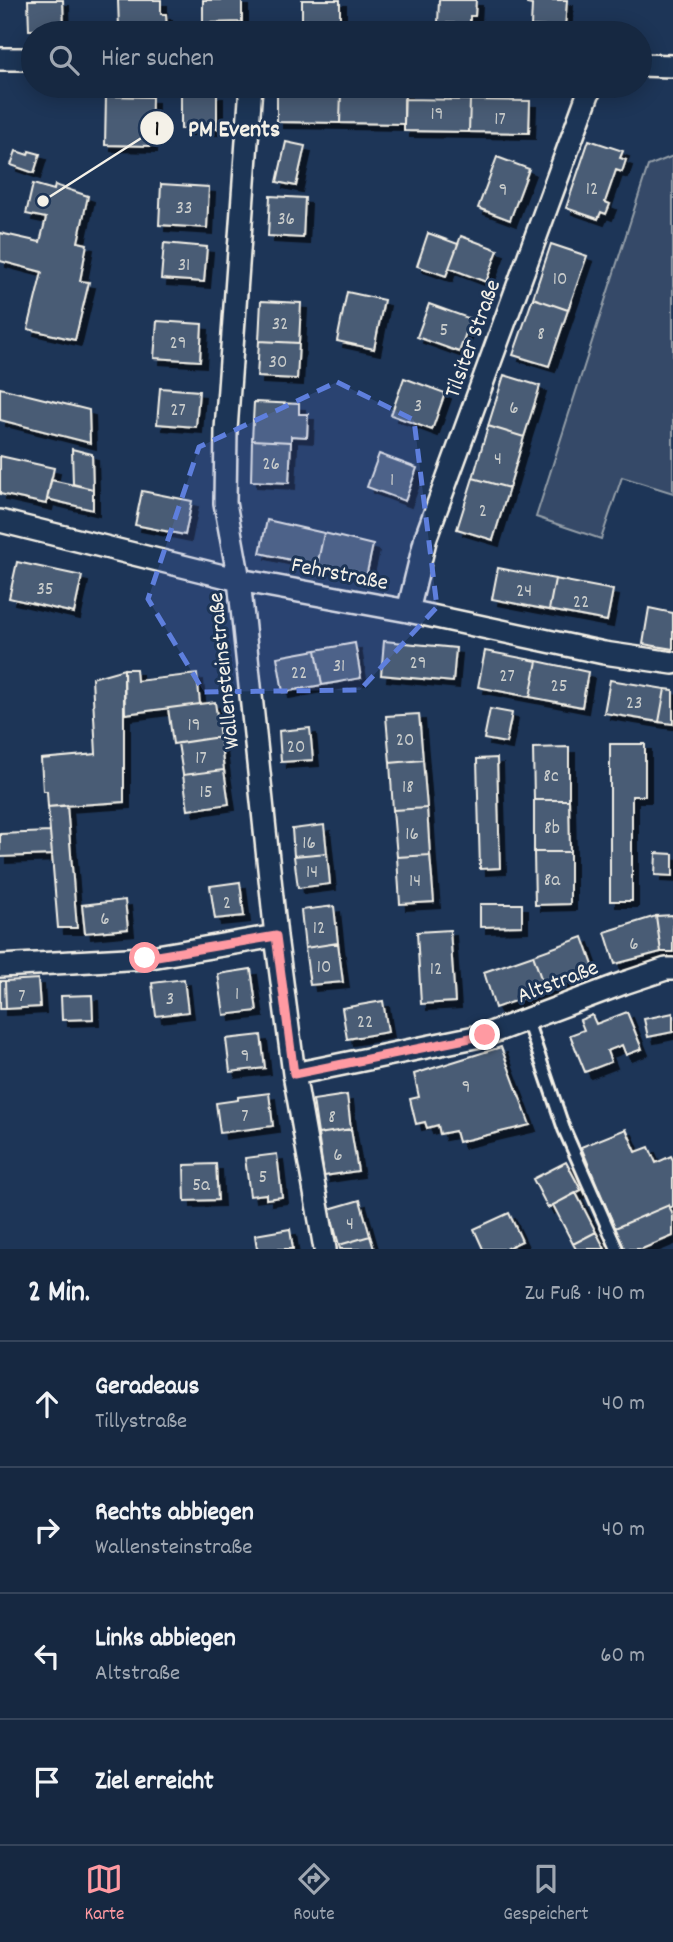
<!DOCTYPE html>
<html lang="de">
<meta charset="utf-8">
<style>
:root{--surface:#162841;--page:#1f3048;--text:#f1f3f6;--muted:#9ea6b1;--line:#35445a;--accent:#ff9aa2}
body{margin:0;font-family:Dekko,sans-serif;background:var(--page);color:var(--text)}
.stop{position:absolute;width:21px;height:21px;margin:-16px;border:5px solid #ff9aa2;border-radius:50%;background:#fff}
.stop.end{background:#ff9aa2;border-color:#fff;box-shadow:0 2px 7px #0008}
.list{margin:0;padding:0;list-style:none}
h2{display:flex;justify-content:space-between;align-items:center;height:91px;margin:0;padding:0 28px;font-size:30px}
h2 small{font-size:23px;font-weight:400;color:var(--muted)}
.list li{display:grid;grid-template-columns:46px 1fr auto;gap:21px;align-items:center;box-sizing:border-box;height:126px;padding:0 28px;border-top:2px solid var(--line)}
.list b{display:block;font-size:26px;white-space:nowrap}
.list p{margin:0;font-size:23px;white-space:nowrap;color:var(--muted)}
.list em{font-size:23px;font-style:normal;color:var(--muted)}
.icon{flex:none;width:38px;height:38px;fill:none;stroke:currentColor;stroke-width:2;stroke-linecap:round;stroke-linejoin:round}
.map{position:relative;flex:none;width:673px;height:1249px;overflow:hidden}
.search{position:absolute;background:var(--surface);box-shadow:0 4px 18px #0003;left:21px;right:21px;top:21px;height:77px;display:flex;align-items:center;gap:18px;box-sizing:border-box;padding:0 24px;border-radius:38px;color:var(--muted);font-size:26px}
.sheet{height:595px;background:var(--surface)}
nav{display:flex;justify-content:space-around;align-items:center;box-sizing:border-box;height:98px;border-top:2px solid var(--line);background:var(--surface);font-size:19px;color:var(--muted)}
nav a{display:grid;justify-items:center;gap:4px}
nav .on{color:var(--accent)}
.map>svg:first-child{display:block}
</style>
<div class="map">
<svg width="673" height="1249" viewBox="0 0 673 1249">
<defs>
<filter id="shadow"><feDropShadow dx="6" dy="6" stdDeviation="0" flood-color="#0009"/></filter>
</defs>
<rect width="100%" height="100%" fill="#1d3557"/>
<filter id="ink" filterUnits="userSpaceOnUse"><feTurbulence type="fractalNoise" baseFrequency=".0143" numOctaves="2"/><feDisplacementMap in="SourceGraphic" scale="14" xChannelSelector="R" yChannelSelector="G"/><feConvolveMatrix kernelMatrix="1 2 1 2 8 2 1 2 1" color-interpolation-filters="sRGB"/></filter>
<g filter="url(#ink)">
<path fill="#354a67" stroke="#949ea8" stroke-width="2" d="M 673,156 L 673,493 L 622,477 L 601,539 L 536,517 L 648,166 Z"/>
<path fill="#485b74" stroke="#f4f1e8" stroke-width="2" filter="url(#shadow)" d="M 28,0 L 63,0 L 64,29 L 29,30 Z
M 118,0 L 161,0 L 161,14 L 166,14 L 167,33 L 143,33 L 143,26 L 119,28 Z
M 203,0 L 242,0 L 242,22 L 203,23 Z
M 302,0 L 340,0 L 340,19 L 302,20 Z
M 439,0 L 476,0 L 475,16 L 470,16 L 470,24 L 438,23 Z
M 527,0 L 567,0 L 565,28 L 531,26 L 532,5 L 527,4 Z
M 277,89 L 341,90 L 340,123 L 277,122 Z
M 341,90 L 405,92 L 404,124 L 340,123 Z
M 181,93 L 217,93 L 217,129 L 181,129 Z
M 106,96 L 152,97 L 151,146 L 105,145 Z
M 404,99 L 470,100 L 469,132 L 404,131 Z
M 470,100 L 530,101 L 529,133 L 469,132 Z
M 589,140 L 623,151 L 620,158 L 626,160 L 622,172 L 616,170 L 605,202 L 610,204 L 606,214 L 601,212 L 598,219 L 566,208 Z
M 286,142 L 305,146 L 296,186 L 277,182 Z
M 16,151 L 28,155 L 29,151 L 40,154 L 34,173 L 11,165 Z
M 497,157 L 529,169 L 510,220 L 478,208 Z
M 33,184 L 54,190 L 55,185 L 88,196 L 78,242 L 87,244 L 80,281 L 89,282 L 75,340 L 28,329 L 42,272 L 0,261 L 0,233 L 40,242 L 46,218 L 26,214 Z
M 161,184 L 209,187 L 207,228 L 159,225 Z
M 270,196 L 305,198 L 303,238 L 268,236 Z
M 428,233 L 458,244 L 446,276 L 417,266 Z
M 461,236 L 498,250 L 486,282 L 449,268 Z
M 164,243 L 207,247 L 204,282 L 161,279 Z
M 551,244 L 587,256 L 568,310 L 533,298 Z
M 347,292 L 384,300 L 374,349 L 337,341 Z
M 533,298 L 568,310 L 549,366 L 513,355 Z
M 261,301 L 301,303 L 299,343 L 259,341 Z
M 429,304 L 471,319 L 459,352 L 417,337 Z
M 157,321 L 202,324 L 200,361 L 154,358 Z
M 259,341 L 299,343 L 297,379 L 257,377 Z
M 504,375 L 540,386 L 524,437 L 488,426 Z
M 404,378 L 445,393 L 432,430 L 391,415 Z
M 0,388 L 89,410 L 90,443 L 0,420 Z
M 160,388 L 199,391 L 196,427 L 157,424 Z
M 254,402 L 299,404 L 299,414 L 308,414 L 307,437 L 291,436 L 291,442 L 252,440 Z
M 488,426 L 524,437 L 509,488 L 473,478 Z
M 252,440 L 291,442 L 289,483 L 251,481 Z
M 72,449 L 92,454 L 93,489 L 73,484 Z
M 379,454 L 417,468 L 405,501 L 367,487 Z
M 0,456 L 54,468 L 46,504 L 0,494 Z
M 473,478 L 509,488 L 493,540 L 457,529 Z
M 51,480 L 93,489 L 93,510 L 47,499 Z
M 142,491 L 192,501 L 185,535 L 135,525 Z
M 267,520 L 324,533 L 317,566 L 260,553 Z
M 324,533 L 373,545 L 366,577 L 317,566 Z
M 17,562 L 82,576 L 74,613 L 9,598 Z
M 498,568 L 555,579 L 549,610 L 492,599 Z
M 555,579 L 613,590 L 607,621 L 549,610 Z
M 649,608 L 673,613 L 673,649 L 643,644 Z
M 384,641 L 456,648 L 453,682 L 381,675 Z
M 355,643 L 361,678 L 322,685 L 316,650 Z
M 316,650 L 322,685 L 283,692 L 277,657 Z
M 485,651 L 537,661 L 530,697 L 478,687 Z
M 537,661 L 588,672 L 582,707 L 530,697 Z
M 124,669 L 124,802 L 48,807 L 47,791 L 43,791 L 41,759 L 96,754 L 92,678 Z
M 124,669 L 136,669 L 137,681 L 197,674 L 200,704 L 125,714 Z
M 610,680 L 665,689 L 659,722 L 604,713 Z
M 665,689 L 673,690 L 673,724 L 659,722 Z
M 215,702 L 220,737 L 173,744 L 168,708 Z
M 490,709 L 512,713 L 506,743 L 484,739 Z
M 419,714 L 423,760 L 390,763 L 386,716 Z
M 310,728 L 313,760 L 281,762 L 279,731 Z
M 220,737 L 224,770 L 183,775 L 178,743 Z
M 610,744 L 645,744 L 645,796 L 632,796 L 632,901 L 610,901 Z
M 569,747 L 569,800 L 534,800 L 533,748 Z
M 497,758 L 500,868 L 480,869 L 477,759 Z
M 423,760 L 427,808 L 393,810 L 390,763 Z
M 224,770 L 229,804 L 188,810 L 183,775 Z
M 534,800 L 569,800 L 570,852 L 534,852 Z
M 67,805 L 77,928 L 58,928 L 48,807 Z
M 427,808 L 430,855 L 397,857 L 393,810 Z
M 324,825 L 327,853 L 294,856 L 292,829 Z
M 50,832 L 52,855 L 0,857 L 0,834 Z
M 534,852 L 570,852 L 570,904 L 535,905 Z
M 327,853 L 330,884 L 298,888 L 294,856 Z
M 656,853 L 673,854 L 673,876 L 655,875 Z
M 430,855 L 434,902 L 400,904 L 397,857 Z
M 240,882 L 244,916 L 215,919 L 210,886 Z
M 125,900 L 128,929 L 85,933 L 82,905 Z
M 480,904 L 522,904 L 522,926 L 480,927 Z
M 334,906 L 338,943 L 305,948 L 301,910 Z
M 673,915 L 673,952 L 661,952 L 656,916 Z
M 656,916 L 661,952 L 615,964 L 605,932 Z
M 450,930 L 455,1002 L 421,1004 L 417,932 Z
M 583,937 L 595,971 L 545,990 L 533,955 Z
M 338,943 L 343,982 L 310,985 L 305,948 Z
M 533,955 L 545,990 L 495,1008 L 484,972 Z
M 251,969 L 257,1011 L 224,1015 L 218,974 Z
M 38,979 L 40,1007 L 6,1009 L 5,981 Z
M 184,979 L 188,1012 L 156,1016 L 152,983 Z
M 0,981 L 5,981 L 6,1009 L 0,1009 Z
M 92,995 L 93,1019 L 62,1020 L 61,996 Z
M 383,1001 L 388,1032 L 347,1039 L 342,1008 Z
M 627,1012 L 642,1049 L 626,1055 L 622,1045 L 607,1051 L 611,1062 L 585,1072 L 570,1035 L 584,1030 L 580,1020 L 592,1015 L 596,1024 Z
M 673,1013 L 673,1032 L 648,1037 L 644,1019 Z
M 261,1035 L 265,1068 L 230,1072 L 226,1039 Z
M 501,1047 L 530,1125 L 458,1142 L 455,1131 L 440,1134 L 438,1125 L 427,1128 L 425,1122 L 416,1124 L 410,1099 L 419,1097 L 414,1074 Z
M 269,1093 L 273,1126 L 220,1133 L 216,1103 L 238,1100 L 238,1097 Z
M 347,1095 L 351,1129 L 318,1134 L 313,1100 Z
M 351,1129 L 358,1171 L 324,1176 L 318,1134 Z
M 626,1129 L 636,1152 L 649,1147 L 656,1163 L 671,1156 L 673,1160 L 673,1206 L 670,1208 L 669,1205 L 615,1228 L 581,1147 Z
M 277,1154 L 282,1197 L 266,1199 L 266,1194 L 250,1196 L 245,1158 Z
M 566,1162 L 581,1190 L 548,1208 L 533,1179 Z
M 216,1164 L 218,1200 L 185,1201 L 184,1165 Z
M 576,1193 L 596,1232 L 573,1244 L 553,1205 Z
M 360,1200 L 370,1236 L 339,1245 L 329,1209 Z
M 669,1205 L 673,1216 L 673,1236 L 642,1249 L 624,1249 L 615,1228 Z
M 509,1213 L 522,1241 L 505,1249 L 483,1249 L 474,1229 Z
M 290,1229 L 293,1249 L 257,1249 L 255,1235 Z
M 596,1232 L 605,1249 L 576,1249 L 573,1244 Z
M 370,1236 L 374,1249 L 340,1249 L 339,1245 Z"/>
<g fill="none" stroke-linecap="round" stroke-linejoin="round">
<g stroke="#f4f1e8" stroke-width="16">
<path id="lane" d="M 527,1020 L 564,1129 L 617,1249"/>
</g>
<g stroke="#f4f1e8" stroke-width="26">
<path id="street" d="M 0,59 L 33,59
M 640,65 L 673,66
M 251,86 L 226,430 L 225,503 L 239,580 L 276,936 L 294,1074 L 325,1249
M 0,521 L 239,580 L 408,611 L 604,653 L 673,663
M 408,611 L 426,537 L 591,86
M 0,966 L 145,958 L 276,936
M 294,1074 L 485,1035 L 624,983 L 666,969 L 673,969"/>
</g>
<use href="#lane" stroke="#1d3557" stroke-width="10"/>
<use href="#street" stroke="#1d3557" stroke-width="21"/>
</g>
</g>
<g fill="none" stroke-linecap="round" stroke-linejoin="round" filter="url(#ink)">
<path stroke="#ff9aa2" stroke-width="9" d="M 145,958 L 276,936 L 294,1074 L 485,1035"/>
</g>
<path fill="#5e7fdd" fill-opacity="0.2" stroke="#5e7fdd" stroke-width="5" stroke-dasharray="14 9" stroke-linejoin="round" d="M 337,382 L 414,420 L 437,607 L 360,690 L 204,692 L 148,599 L 199,447 Z"/>
<g text-anchor="middle" stroke-width="6" stroke-linejoin="round" paint-order="stroke">
<g font-size="19" fill="#c9cccb">
<text x="437" y="119">19</text>
<text x="500" y="124">17</text>
<text x="592" y="194">12</text>
<text x="503" y="195">9</text>
<text x="184" y="213">33</text>
<text x="286" y="224">36</text>
<text x="184" y="270">31</text>
<text x="560" y="284">10</text>
<text x="280" y="329">32</text>
<text x="444" y="335">5</text>
<text x="541" y="339">8</text>
<text x="178" y="348">29</text>
<text x="278" y="367">30</text>
<text x="418" y="411">3</text>
<text x="514" y="413">6</text>
<text x="178" y="415">27</text>
<text x="498" y="464">4</text>
<text x="271" y="469">26</text>
<text x="392" y="485">1</text>
<text x="483" y="516">2</text>
<text x="45" y="594">35</text>
<text x="524" y="596">24</text>
<text x="581" y="607">22</text>
<text x="418" y="668">29</text>
<text x="339" y="671">31</text>
<text x="299" y="678">22</text>
<text x="507" y="681">27</text>
<text x="559" y="691">25</text>
<text x="634" y="708">23</text>
<text x="194" y="730">19</text>
<text x="405" y="745">20</text>
<text x="296" y="752">20</text>
<text x="201" y="763">17</text>
<text x="551" y="781">8c</text>
<text x="408" y="792">18</text>
<text x="206" y="797">15</text>
<text x="552" y="833">8b</text>
<text x="412" y="839">16</text>
<text x="309" y="848">16</text>
<text x="312" y="877">14</text>
<text x="552" y="885">8a</text>
<text x="415" y="886">14</text>
<text x="227" y="908">2</text>
<text x="105" y="924">6</text>
<text x="319" y="933">12</text>
<text x="634" y="949">6</text>
<text x="324" y="972">10</text>
<text x="436" y="974">12</text>
<text x="237" y="999">1</text>
<text x="22" y="1001">7</text>
<text x="170" y="1004">3</text>
<text x="365" y="1027">22</text>
<text x="245" y="1061">9</text>
<text x="466" y="1092">9</text>
<text x="245" y="1121">7</text>
<text x="332" y="1122">8</text>
<text x="338" y="1160">6</text>
<text x="263" y="1182">5</text>
<text x="201" y="1190">5a</text>
<text x="350" y="1229">4</text>
</g>
<g font-size="23" fill="#f4f1e8" stroke="#1d3557">
<text transform="translate(471 338) rotate(-70)" y="8">Tilsiter Straße</text>
<text transform="translate(340 572) rotate(11)" y="8">Fehrstraße</text>
<text transform="translate(222 671) rotate(-96)" y="8">Wallensteinstraße</text>
<text transform="translate(557 980) rotate(-21)" y="8">Altstraße</text>
</g>
</g>
<path fill="none" stroke="#f4f1e8" stroke-width="2.5" d="M43 201L157 128"/>
<g fill="#f4f1e8" stroke="#1d3557" stroke-width="2.5">
<circle cx="43" cy="201" r="7"/>
<circle cx="157" cy="128" r="18"/>
</g>
<g font-size="21" text-anchor="middle" font-weight="bold" fill="#111">
<text x="157" y="135">1</text>
</g>
<g font-size="24" text-anchor="middle" font-weight="bold" fill="#f4f1e8" stroke="#1d3557" stroke-width="6" stroke-linejoin="round" paint-order="stroke">
<text x="234" y="136">PM Events</text>
</g>
</svg>
<div class="stop" style="left:145px;top:958px"></div>
<div class="stop end" style="left:485px;top:1035px"></div>
<div class="search"><svg class="icon" aria-label="search" viewBox="0 0 24 24"><circle cx="10" cy="10" r="6"/><path d="M15 15l6 6"/></svg>Hier suchen</div>
</div>
<section class="sheet">
<h2>2 Min.<small>Zu Fuß · 140 m</small></h2>
<ul class="list">
<li><svg class="icon" aria-label="ahead" viewBox="0 0 24 24"><path d="M12 20V5M6 11l6-6 6 6"/></svg><div><b>Geradeaus</b><p>Tillystraße</p></div><em>40 m</em></li>
<li><svg class="icon" aria-label="right" viewBox="0 0 24 24"><path d="M7 20v-9h11M14 6l5 5-5 5"/></svg><div><b>Rechts abbiegen</b><p>Wallensteinstraße</p></div><em>40 m</em></li>
<li><svg class="icon" aria-label="left" viewBox="0 0 24 24"><path d="M17 20v-9H6M10 6l-5 5 5 5"/></svg><div><b>Links abbiegen</b><p>Altstraße</p></div><em>60 m</em></li>
<li><svg class="icon" aria-label="arrive" viewBox="0 0 24 24"><path d="M6 21V4h12l-3 4 3 4H6"/></svg><div><b>Ziel erreicht</b></div></li>
</ul>
</section>
<nav>
<a class="on"><svg class="icon" aria-label="map" viewBox="0 0 24 24"><path d="M3 6l6-2 6 2 6-2v14l-6 2-6-2-6 2zM9 4v14M15 6v14"/></svg>Karte</a>
<a><svg class="icon" aria-label="directions" viewBox="0 0 24 24"><path d="M12 3l9 9-9 9-9-9zM9 14v-3h6M13 9l2 2-2 2"/></svg>Route</a>
<a><svg class="icon" aria-label="saved" viewBox="0 0 24 24"><path d="M7 4h10v16l-5-4-5 4z"/></svg>Gespeichert</a>
</nav>
